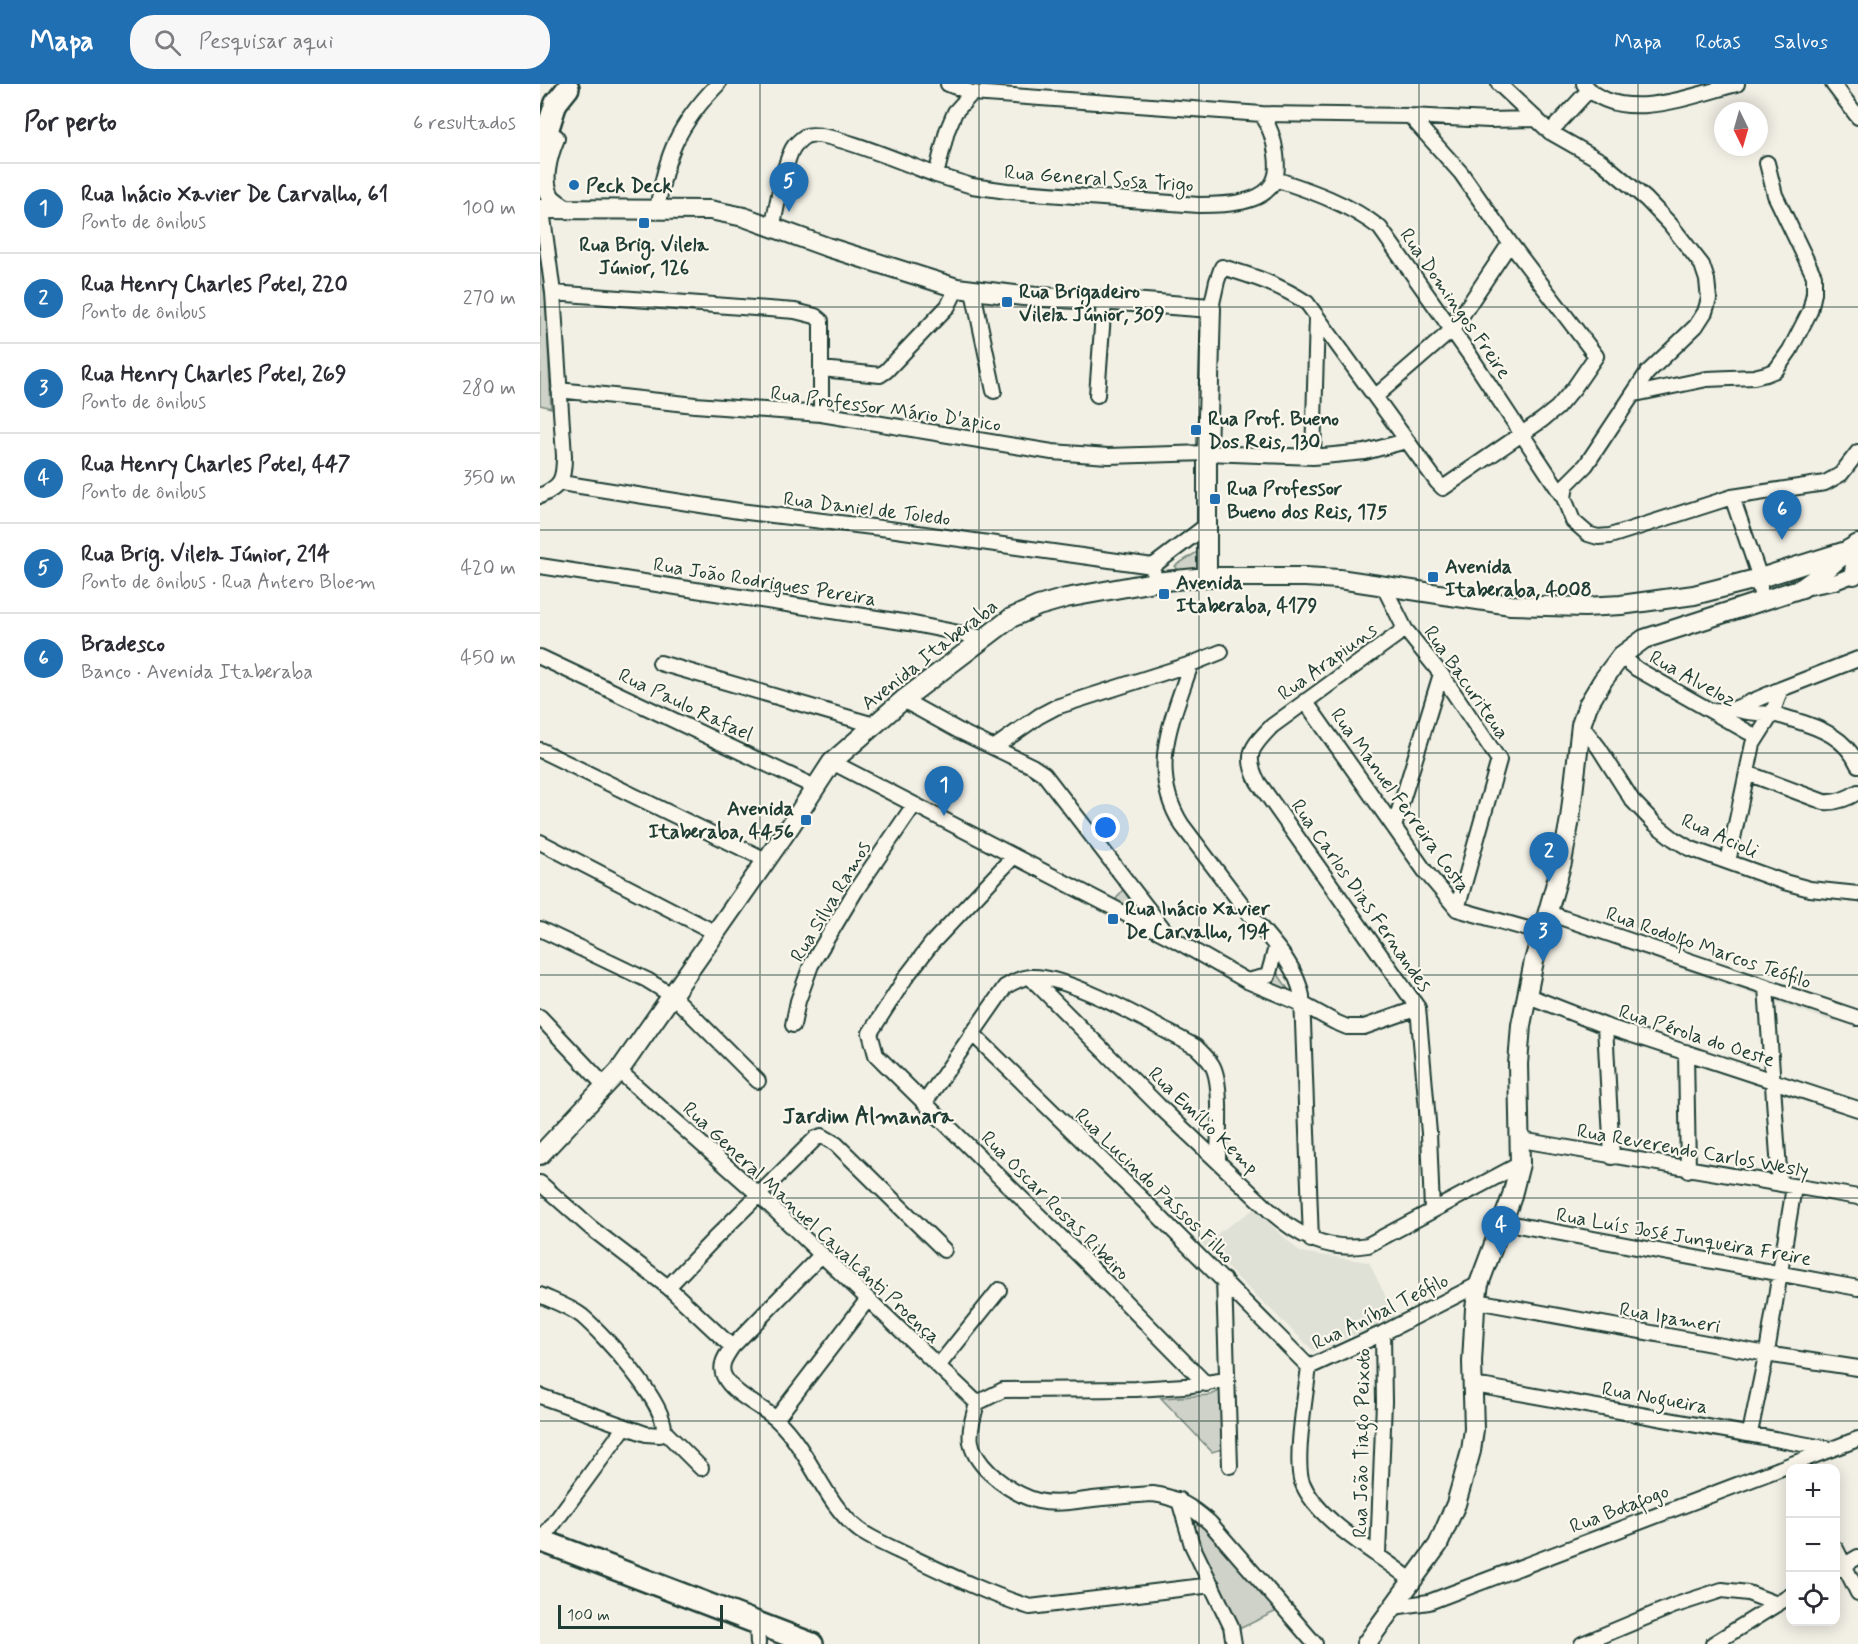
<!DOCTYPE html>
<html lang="pt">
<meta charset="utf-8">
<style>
:root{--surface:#fff;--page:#f7f7f7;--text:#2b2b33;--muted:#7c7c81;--line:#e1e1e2;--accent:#1f6fb2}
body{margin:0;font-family:Mynerve,sans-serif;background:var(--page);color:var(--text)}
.controls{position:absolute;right:18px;bottom:18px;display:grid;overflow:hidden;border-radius:12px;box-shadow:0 3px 15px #0003}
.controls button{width:54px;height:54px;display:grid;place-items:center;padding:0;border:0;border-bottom:2px solid var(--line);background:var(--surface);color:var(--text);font:30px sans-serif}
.compass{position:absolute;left:1174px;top:18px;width:54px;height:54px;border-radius:50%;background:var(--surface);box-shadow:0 3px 15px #0003;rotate:175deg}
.scale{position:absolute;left:18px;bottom:15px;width:165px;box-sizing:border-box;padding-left:6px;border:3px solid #1f3d34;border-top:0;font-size:16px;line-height:21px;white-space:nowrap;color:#1f3d34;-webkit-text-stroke:4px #fbf7ec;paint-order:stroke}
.you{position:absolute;left:566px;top:744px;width:21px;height:21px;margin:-15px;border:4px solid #fff;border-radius:50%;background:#1a73e8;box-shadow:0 0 0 9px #1a73e833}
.badge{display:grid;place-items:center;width:39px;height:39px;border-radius:50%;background:var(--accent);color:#fff;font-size:20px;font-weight:700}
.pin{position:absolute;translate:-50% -50px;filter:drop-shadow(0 2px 3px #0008)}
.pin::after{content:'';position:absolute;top:32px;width:21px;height:18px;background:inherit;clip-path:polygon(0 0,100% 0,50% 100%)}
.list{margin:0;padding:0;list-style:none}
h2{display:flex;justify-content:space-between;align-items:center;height:78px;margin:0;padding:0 24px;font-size:26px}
h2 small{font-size:20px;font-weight:400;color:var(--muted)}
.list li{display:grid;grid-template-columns:39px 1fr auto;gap:18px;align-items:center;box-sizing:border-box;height:90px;padding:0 24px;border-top:2px solid var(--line)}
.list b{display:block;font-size:22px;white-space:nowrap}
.list p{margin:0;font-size:20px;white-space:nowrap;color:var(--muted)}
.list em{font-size:20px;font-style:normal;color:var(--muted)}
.icon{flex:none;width:33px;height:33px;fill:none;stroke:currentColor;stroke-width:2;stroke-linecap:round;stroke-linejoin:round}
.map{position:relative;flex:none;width:1318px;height:1560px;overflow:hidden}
header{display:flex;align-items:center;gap:36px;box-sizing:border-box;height:84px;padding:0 30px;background:var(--accent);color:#fff}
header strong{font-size:28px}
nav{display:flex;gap:33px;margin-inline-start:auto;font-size:21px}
.search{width:420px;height:54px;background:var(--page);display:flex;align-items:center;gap:15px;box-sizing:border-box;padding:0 21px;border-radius:24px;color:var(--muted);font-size:22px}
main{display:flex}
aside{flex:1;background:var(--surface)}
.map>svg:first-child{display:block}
</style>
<header>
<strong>Mapa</strong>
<div class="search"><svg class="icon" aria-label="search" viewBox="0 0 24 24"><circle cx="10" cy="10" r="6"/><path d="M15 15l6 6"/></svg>Pesquisar aqui</div>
<nav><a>Mapa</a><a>Rotas</a><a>Salvos</a></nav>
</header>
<main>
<aside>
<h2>Por perto<small>6 resultados</small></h2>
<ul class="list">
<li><span class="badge">1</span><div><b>Rua Inácio Xavier De Carvalho, 61</b><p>Ponto de ônibus</p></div><em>100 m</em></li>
<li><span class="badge">2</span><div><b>Rua Henry Charles Potel, 220</b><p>Ponto de ônibus</p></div><em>270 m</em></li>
<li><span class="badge">3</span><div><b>Rua Henry Charles Potel, 269</b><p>Ponto de ônibus</p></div><em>280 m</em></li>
<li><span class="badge">4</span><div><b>Rua Henry Charles Potel, 447</b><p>Ponto de ônibus</p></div><em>350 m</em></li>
<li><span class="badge">5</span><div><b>Rua Brig. Vilela Júnior, 214</b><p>Ponto de ônibus · Rua Antero Bloem</p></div><em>420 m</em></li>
<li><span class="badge">6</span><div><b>Bradesco</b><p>Banco · Avenida Itaberaba</p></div><em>450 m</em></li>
</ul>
</aside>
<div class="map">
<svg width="1318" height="1560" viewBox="0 0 1318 1560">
<rect width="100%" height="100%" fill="#f2f0e5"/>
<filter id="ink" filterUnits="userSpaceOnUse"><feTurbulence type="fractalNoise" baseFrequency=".0167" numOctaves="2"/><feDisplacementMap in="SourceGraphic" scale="12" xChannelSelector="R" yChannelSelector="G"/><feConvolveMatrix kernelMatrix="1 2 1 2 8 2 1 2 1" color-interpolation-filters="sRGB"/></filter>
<g filter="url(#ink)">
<path fill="#e0e1d6" d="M 1023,826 L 1303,923 L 1296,939 L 1018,842 Z
M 714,1125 L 760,1168 L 829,1178 L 856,1234 L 774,1267 L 662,1160 Z"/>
<path fill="#cfd2c8" stroke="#77887e" stroke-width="1.5" d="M 4,175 L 11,324 L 0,321 L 0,178 Z
M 660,466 L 660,490 L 642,491 L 635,482 Z
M 583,805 L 611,850 L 567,828 Z
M 735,886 L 751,909 L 724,899 Z
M 683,1305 L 685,1356 L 682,1365 L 672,1368 L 621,1314 L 671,1311 Z
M 659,1438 L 671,1448 L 739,1526 L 697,1546 L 653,1445 Z"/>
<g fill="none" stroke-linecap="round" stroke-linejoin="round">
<g stroke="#1f3d34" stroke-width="18">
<path id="street" d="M 408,0 L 432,9 L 722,30 L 870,32 L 949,36 L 997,35
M 959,0 L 1010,48 L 1061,77 L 1106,115 L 1130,140 L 1162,181 L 1167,196 L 1169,215 L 1165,228 L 1156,242 L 1107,289 L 1046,381 L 1026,401 L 1024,414 L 1033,437 L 1048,450 L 1058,453 L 1070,452 L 1192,413 L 1285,399 L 1301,390 L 1318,368
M 1044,0 C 1079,42 1153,11 1197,0
M 1293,0 L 1318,33
M 432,9 L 415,28 L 407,47 L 396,91 L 432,102 L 467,107 L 659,121 C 681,121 727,121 735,94 C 738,87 737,78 736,70 C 734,55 730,43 722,30
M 1010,48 L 1049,6
M 735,95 C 772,107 809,120 840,144 L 929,270 L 1024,414
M 117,126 C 126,70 138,41 178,0
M 232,144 C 237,125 244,74 255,61 C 258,58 263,53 266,52 C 283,44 374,83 396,91
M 433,207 L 454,307
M 13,209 L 255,227 L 275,232 L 281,237 L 281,330
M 671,224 L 677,197 L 682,183 C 713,192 740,201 767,219 L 897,398 L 903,404 L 1002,336 L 1017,324 L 1034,304 L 1056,272 L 970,159 L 921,89 L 870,32
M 282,285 L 340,291 L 346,287 L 408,222 L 417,204
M 19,306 L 155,321 L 281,330 L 512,368 L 568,372 L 667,369 L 773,373 L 825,368 L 866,357
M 1095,310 L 1167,295 L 1214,293 L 1226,290 L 1236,286 L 1250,266 L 1270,227 L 1274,209 L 1274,192 L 1235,111 L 1227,79
M 557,311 L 564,217
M 836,312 L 912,246 L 970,159
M 773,373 L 777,233
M 21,399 L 199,427 L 349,445 L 613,482 L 614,498
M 0,412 C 22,402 24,395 24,372 L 13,209 L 2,126
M 1192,413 L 1220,494 L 1220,506
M 0,482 L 369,539 L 444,554
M 613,482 L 667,441
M 843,501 L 865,545 L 901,590 L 959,676 L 917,825
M 1264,504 L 1295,498 L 1318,489
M 865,545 L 732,642 C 713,662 703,670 718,698 L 878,924 L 889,1049 L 892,1126
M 1081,572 L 1097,585 L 1208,648
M 0,573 L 275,703
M 120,579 L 334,641
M 651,580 C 632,636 607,686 642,741 C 665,771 687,801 710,831 C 730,856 756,880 762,912 L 771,1156
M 1241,605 L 1318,575
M 363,616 L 421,648 L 492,682 L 504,690 L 625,847
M 765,617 L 885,787 L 917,825 L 1002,849
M 1194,625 C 1207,629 1218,629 1231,630 C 1239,631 1247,634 1254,636 C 1281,644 1306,654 1318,681
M 1171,627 L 1194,625 L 1241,605 L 1232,630 L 1213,660 L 1188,778
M 1041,641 L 1059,664 L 1092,716 L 1115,740 L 1134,755 L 1149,764 L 1244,798 L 1270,805 L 1318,810
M 455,663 L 499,632 L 516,623 L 651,580 L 681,568
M 0,666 L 226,776
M 292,678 L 628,852 L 707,897 L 762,920 L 795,938 L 807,943 L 824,943 L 878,924
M 1207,689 L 1284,718 C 1297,719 1307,715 1318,708
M 854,743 L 901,590
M 0,758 L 176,849
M 474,772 L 392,859 L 366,893 L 330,949 L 336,971 L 544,1176 L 666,1300
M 1008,829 L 1318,934
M 0,845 L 107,896 L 133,912 L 218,997
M 490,893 L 618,1021 L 729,1126 C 758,1152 788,1168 828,1161 L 980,1080
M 707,897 L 728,892 L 736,863
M 1226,903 L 1240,1100
M 986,911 L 1065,942 L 1318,1025
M 0,933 L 66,1003
M 253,941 L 258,917 L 271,881 L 316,806 L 374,721
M 1065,942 L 1072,1073
M 432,949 L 604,1117 L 769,1283
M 1146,968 L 1148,1086
M 79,987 L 219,1111 L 437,1319
M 385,1018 L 465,903 C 473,898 482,893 491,893 C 530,891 619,944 656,963 C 662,969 668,974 672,981 C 683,999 678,1055 678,1077
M 981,1056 L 1318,1113
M 0,1099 L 51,1144 L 128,1203 L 192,1263
M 962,1138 L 1318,1204
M 282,1170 L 192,1263 C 186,1272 179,1281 184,1292 C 193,1311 222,1322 237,1336 C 270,1367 284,1419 319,1446 C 333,1456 351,1463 367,1471 C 407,1490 448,1510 490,1523 L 672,1501
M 684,1196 L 690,1382
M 128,1203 L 174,1155 L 276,1054 L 282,1052 L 296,1060 L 404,1166
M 0,1211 C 13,1217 30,1223 42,1232 C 64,1251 126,1319 124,1347 L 120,1351 L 106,1350 L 0,1312
M 936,1217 L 1232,1271 L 1318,1284
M 399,1281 L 459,1206
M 687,1296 L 644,1302 L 596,1305 L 463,1306 L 437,1319 C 428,1350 425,1365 450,1389 C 464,1402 480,1412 498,1417 C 516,1421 536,1417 553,1415 C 573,1413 593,1411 613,1410 C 637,1413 653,1424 670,1439 L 775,1560
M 932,1302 L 946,1303 L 1290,1365
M 236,1335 L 328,1215
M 124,1347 L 161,1384
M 1210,1349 L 1228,1262 L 1254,1103
M 639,1416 L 652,1461 L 691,1542 L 694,1560
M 1,1457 L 84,1344
M 1296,1465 L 1318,1509
M 838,1470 L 844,1318 L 843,1249
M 1296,1486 L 1318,1473
M 872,1497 C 839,1469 778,1439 762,1398 C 754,1377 766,1308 769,1283 L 843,1249 L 939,1200
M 853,1523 L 889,1518 L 1318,1355
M 217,1539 L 218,1560
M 1042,1560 L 1133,1522 L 1182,1506 L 1208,1509 L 1237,1520
M 1173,1560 L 1250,1512"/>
</g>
<g stroke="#1f3d34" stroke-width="22">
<path id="secondary" d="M 15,54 C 8,71 0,98 11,114 C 15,118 21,122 26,125
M 0,125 L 170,126 L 204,133 L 287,163 L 417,204 L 483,212 L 592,218 L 671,224 L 667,369 L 667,493
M 1306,467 L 1315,478 L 1314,491
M 0,1071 L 79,987 L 251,741 L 292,678 L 363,616 L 471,534 L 498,522 L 526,514 L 614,498 L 667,493 L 765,493 L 799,495 L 971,521 L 1045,523 L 1081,521 L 1154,511 L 1220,494 L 1306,467 L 1318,460
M 826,1560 L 898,1461 L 916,1420 L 931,1367 L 934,1345 L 932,1278 L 935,1224 L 939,1200 L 971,1115 L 980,1080 L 978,980 L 981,941 L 994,877 L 1022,778 L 1030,735 L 1041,641 L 1048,621 L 1063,596 L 1081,572 L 1104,555 L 1262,504 L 1280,491 L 1303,471"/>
</g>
<g stroke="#1f3d34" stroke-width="26">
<path id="primary" d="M 0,69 L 16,19 L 28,4
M 0,1456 L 272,1560"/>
</g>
<use href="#street" stroke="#fbf7ec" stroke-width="14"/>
<use href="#secondary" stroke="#fbf7ec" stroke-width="18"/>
<use href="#primary" stroke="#fbf7ec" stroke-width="21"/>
</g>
</g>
<path fill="none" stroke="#1f3d34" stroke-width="1.5" stroke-opacity="0.55" d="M 220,0 L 220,1560M 439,0 L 439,1560M 659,0 L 659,1560M 879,0 L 879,1560M 1098,0 L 1098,1560M 0,223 L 1318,223M 0,446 L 1318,446M 0,669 L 1318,669M 0,891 L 1318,891M 0,1114 L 1318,1114M 0,1337 L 1318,1337"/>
<g fill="#1f6fb2" stroke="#fbf7ec" stroke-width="2">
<circle cx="34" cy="101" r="6"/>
<rect x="98" y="133" width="12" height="12" rx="3"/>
<rect x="461" y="212" width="12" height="12" rx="3"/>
<rect x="650" y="340" width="12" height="12" rx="3"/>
<rect x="669" y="409" width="12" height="12" rx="3"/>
<rect x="887" y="487" width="12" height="12" rx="3"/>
<rect x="618" y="504" width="12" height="12" rx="3"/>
<rect x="260" y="730" width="12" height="12" rx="3"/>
<rect x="567" y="829" width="12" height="12" rx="3"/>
</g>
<g text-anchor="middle" stroke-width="4.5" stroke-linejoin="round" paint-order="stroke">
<g font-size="20" fill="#1f3d34" stroke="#fbf7ec">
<text transform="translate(559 94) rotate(4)" y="7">Rua General Sosa Trigo</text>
<text transform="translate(916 219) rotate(55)" y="7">Rua Domingos Freire</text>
<text transform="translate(346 324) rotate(8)" y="7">Rua Professor Mário D'apico</text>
<text transform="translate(327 424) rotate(7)" y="7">Rua Daniel de Toledo</text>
<text transform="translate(225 497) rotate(9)" y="7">Rua João Rodrigues Pereira</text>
<text transform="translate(389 570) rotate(-38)" y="7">Avenida Itaberaba</text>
<text transform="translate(787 577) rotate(-36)" y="7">Rua Arapiuns</text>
<text transform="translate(1153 594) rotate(29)" y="7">Rua Alveloz</text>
<text transform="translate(927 598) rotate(55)" y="7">Rua Bacuriteua</text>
<text transform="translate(146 620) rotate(25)" y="7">Rua Paulo Rafael</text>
<text transform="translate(861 716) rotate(54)" y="7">Rua Manuel Ferreira Costa</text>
<text transform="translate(1180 751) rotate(24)" y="7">Rua Acioli</text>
<text transform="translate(822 811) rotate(55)" y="7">Rua Carlos Dias Fernandes</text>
<text transform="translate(290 817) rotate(-59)" y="7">Rua Silva Ramos</text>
<text transform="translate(1169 863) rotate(19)" y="7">Rua Rodolfo Marcos Teófilo</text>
<text transform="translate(1157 951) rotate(18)" y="7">Rua Pérola do Oeste</text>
<text transform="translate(664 1036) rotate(44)" y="7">Rua Emílio Kemp</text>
<text transform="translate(1153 1066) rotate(10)" y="7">Rua Reverendo Carlos Wesly</text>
<text transform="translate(615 1101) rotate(44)" y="7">Rua Lucindo Passos Filho</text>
<text transform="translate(516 1121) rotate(45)" y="7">Rua Oscar Rosas Ribeiro</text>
<text transform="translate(272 1138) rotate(43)" y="7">Rua General Manuel Cavalcânti Proença</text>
<text transform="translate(1144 1152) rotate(10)" y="7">Rua Luís José Junqueira Freire</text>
<text transform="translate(840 1227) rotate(-26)" y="7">Rua Aníbal Teófilo</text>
<text transform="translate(1130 1233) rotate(10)" y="7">Rua Ipameri</text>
<text transform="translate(1115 1313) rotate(10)" y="7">Rua Nogueira</text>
<text transform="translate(821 1359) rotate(-89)" y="7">Rua João Tiago Peixoto</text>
<text transform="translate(1079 1424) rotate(-21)" y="7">Rua Botafogo</text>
</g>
<g font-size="20" font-weight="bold" fill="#1f3d34" stroke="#fbf7ec" text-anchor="start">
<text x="46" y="108">Peck Deck</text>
<text x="104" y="167" text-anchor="middle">Rua Brig. Vilela<tspan x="104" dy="23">Júnior, 126</tspan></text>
<text x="479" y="214">Rua Brigadeiro<tspan x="479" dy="23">Vilela Júnior, 309</tspan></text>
<text x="668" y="341">Rua Prof. Bueno<tspan x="668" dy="23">Dos Reis, 130</tspan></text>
<text x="687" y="411">Rua Professor<tspan x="687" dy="23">Bueno dos Reis, 175</tspan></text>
<text x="905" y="489">Avenida<tspan x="905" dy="23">Itaberaba, 4008</tspan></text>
<text x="636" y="505">Avenida<tspan x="636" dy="23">Itaberaba, 4179</tspan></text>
<text x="254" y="731" text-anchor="end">Avenida<tspan x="254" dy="23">Itaberaba, 4456</tspan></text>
<text x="585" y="831">Rua Inácio Xavier<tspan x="585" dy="23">De Carvalho, 194</tspan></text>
</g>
<g font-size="22" font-weight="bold" fill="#1f3d34" stroke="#fbf7ec">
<text x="328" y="1039">Jardim Almanara</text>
</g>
</g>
</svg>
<div class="controls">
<button>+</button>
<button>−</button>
<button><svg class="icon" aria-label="locate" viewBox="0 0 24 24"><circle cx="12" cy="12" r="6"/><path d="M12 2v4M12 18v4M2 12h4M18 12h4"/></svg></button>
</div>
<svg class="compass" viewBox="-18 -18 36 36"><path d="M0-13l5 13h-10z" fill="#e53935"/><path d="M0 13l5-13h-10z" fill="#7c7c81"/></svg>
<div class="scale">100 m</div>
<div class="you"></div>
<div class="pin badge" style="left:404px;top:732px">1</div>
<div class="pin badge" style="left:1009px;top:798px">2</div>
<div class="pin badge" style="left:1003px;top:878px">3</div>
<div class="pin badge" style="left:961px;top:1172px">4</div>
<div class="pin badge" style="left:249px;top:128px">5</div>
<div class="pin badge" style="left:1242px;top:456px">6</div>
</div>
</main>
